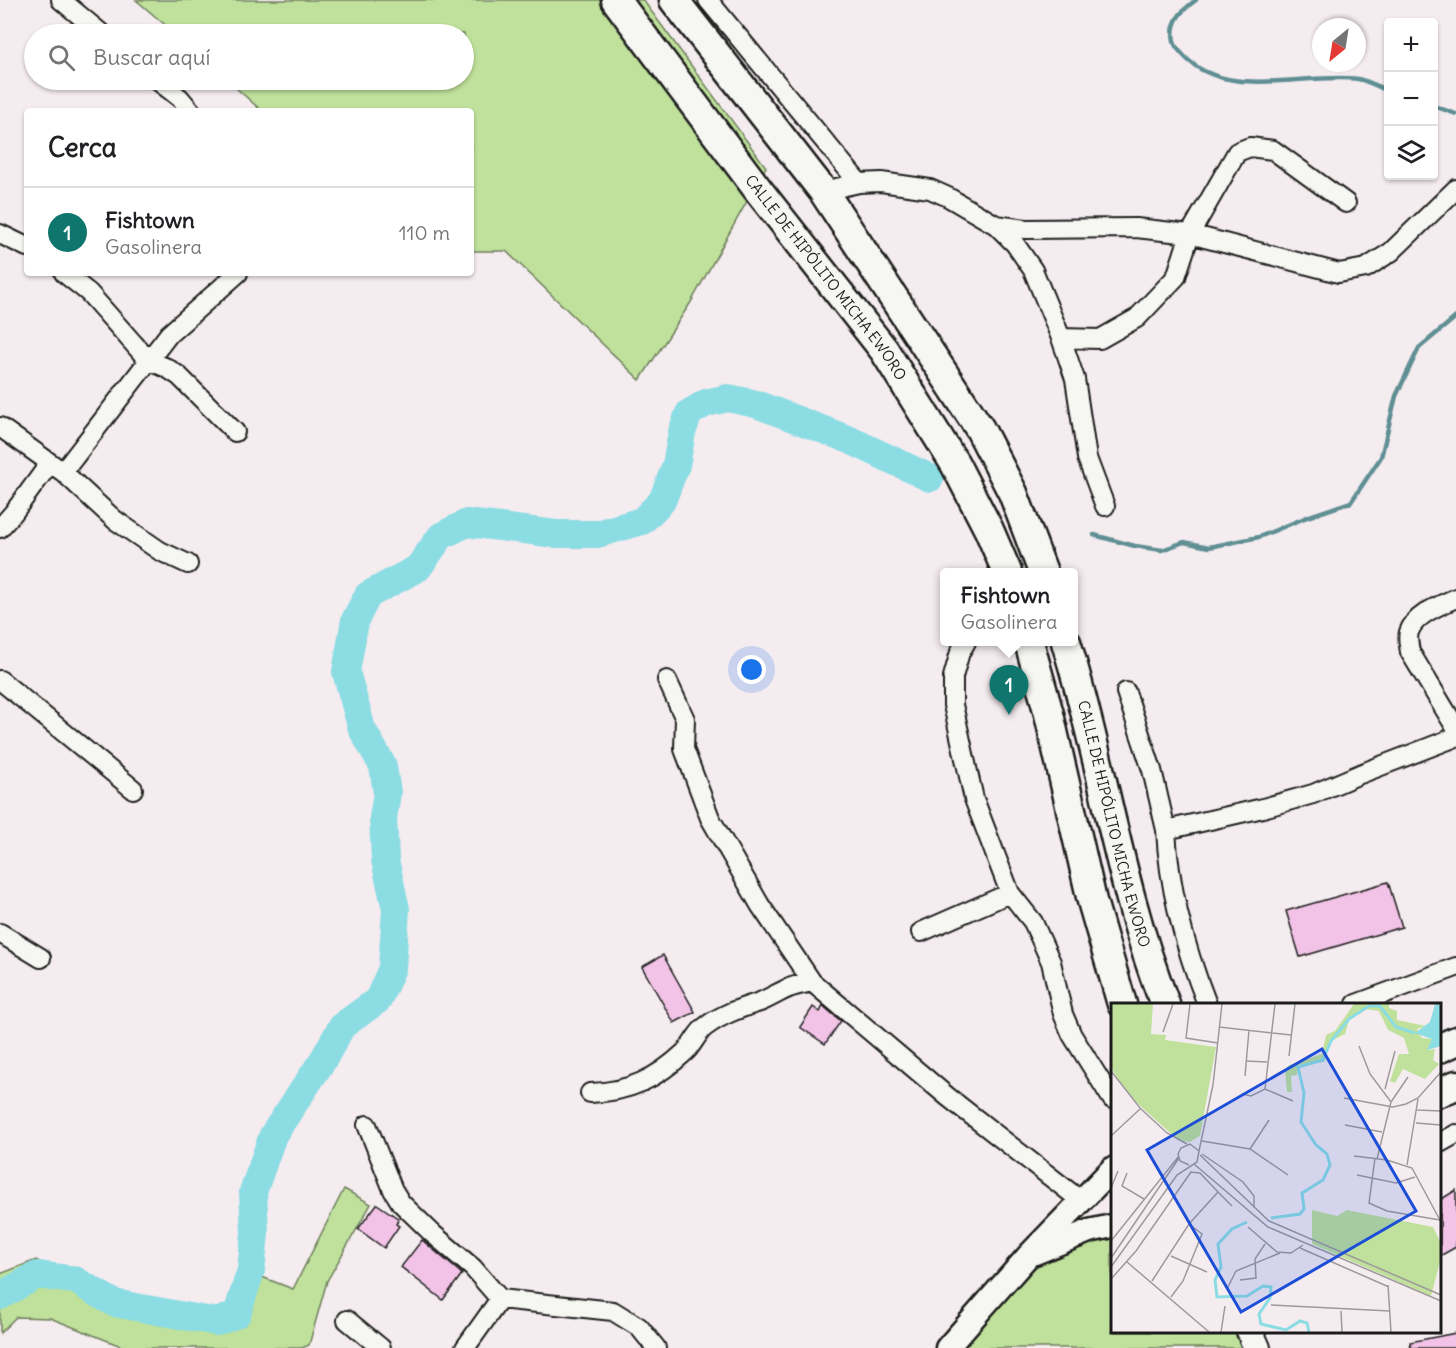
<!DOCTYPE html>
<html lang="es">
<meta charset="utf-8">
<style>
:root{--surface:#fff;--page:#f6f6f6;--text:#202124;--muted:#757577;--line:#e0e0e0;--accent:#0f766e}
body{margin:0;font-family:Delius,sans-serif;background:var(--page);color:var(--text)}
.controls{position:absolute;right:18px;top:18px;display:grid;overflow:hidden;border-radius:6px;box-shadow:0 2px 4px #0004}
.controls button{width:54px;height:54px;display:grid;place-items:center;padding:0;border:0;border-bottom:2px solid var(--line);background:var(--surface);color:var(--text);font:30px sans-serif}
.compass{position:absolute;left:1312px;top:18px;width:54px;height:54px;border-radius:50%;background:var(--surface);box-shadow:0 2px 4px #0004;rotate:210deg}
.you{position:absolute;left:752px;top:670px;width:21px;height:21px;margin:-15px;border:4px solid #fff;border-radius:50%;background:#1a73e8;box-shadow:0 0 0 9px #1a73e833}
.badge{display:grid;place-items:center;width:39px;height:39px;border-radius:50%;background:var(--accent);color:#fff;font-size:20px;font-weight:700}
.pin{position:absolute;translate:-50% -50px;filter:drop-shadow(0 2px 3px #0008)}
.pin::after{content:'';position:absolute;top:32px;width:21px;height:18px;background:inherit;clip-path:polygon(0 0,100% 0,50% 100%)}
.popup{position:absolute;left:940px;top:568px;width:138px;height:78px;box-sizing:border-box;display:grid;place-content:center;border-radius:6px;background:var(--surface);filter:drop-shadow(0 2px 4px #0005);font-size:20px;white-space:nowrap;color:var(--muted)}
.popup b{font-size:22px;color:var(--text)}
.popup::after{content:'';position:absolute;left:50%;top:100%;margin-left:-12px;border:12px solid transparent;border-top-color:var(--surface)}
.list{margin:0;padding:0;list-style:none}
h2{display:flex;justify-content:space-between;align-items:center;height:78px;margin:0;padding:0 24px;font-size:26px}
h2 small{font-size:20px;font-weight:400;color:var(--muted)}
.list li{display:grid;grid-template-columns:39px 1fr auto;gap:18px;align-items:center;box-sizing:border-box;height:90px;padding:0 24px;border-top:2px solid var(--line)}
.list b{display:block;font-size:22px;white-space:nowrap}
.list p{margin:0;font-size:20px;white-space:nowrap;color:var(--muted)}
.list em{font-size:20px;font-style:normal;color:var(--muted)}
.icon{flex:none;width:33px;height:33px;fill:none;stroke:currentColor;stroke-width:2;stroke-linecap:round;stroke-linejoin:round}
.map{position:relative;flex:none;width:1456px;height:1348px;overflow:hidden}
.search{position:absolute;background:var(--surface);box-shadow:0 2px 4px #0004;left:24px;top:24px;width:450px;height:66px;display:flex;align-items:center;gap:15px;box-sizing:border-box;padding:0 21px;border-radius:33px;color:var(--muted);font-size:22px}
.panel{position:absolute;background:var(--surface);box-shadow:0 2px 4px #0004;left:24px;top:108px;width:450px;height:168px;border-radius:6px}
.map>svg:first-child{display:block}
</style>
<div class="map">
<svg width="1456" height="1348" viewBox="0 0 1456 1348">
<rect width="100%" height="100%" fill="#f5ecf0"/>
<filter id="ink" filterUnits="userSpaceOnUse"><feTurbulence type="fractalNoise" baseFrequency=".0167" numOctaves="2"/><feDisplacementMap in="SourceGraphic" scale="12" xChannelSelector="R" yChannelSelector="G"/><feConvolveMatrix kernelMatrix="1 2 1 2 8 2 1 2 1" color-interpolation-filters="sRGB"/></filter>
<g filter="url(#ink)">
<path fill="#bfe19b" stroke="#6e7e5c" stroke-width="1.5" d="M 136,0 L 643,0 L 766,167 L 691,302 L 640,380 L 506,251 L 471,251 L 471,111 L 262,111 L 227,80 L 464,80 L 464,34 L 176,34 Z
M 344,1189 L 371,1204 L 327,1281 L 309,1345 L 302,1348 L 126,1348 L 50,1318 L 16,1317 L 0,1333 L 0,1274 L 36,1260 L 89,1286 L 148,1302 L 207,1330 L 228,1317 L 249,1272 L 293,1289 Z
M 1112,1236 L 1112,1332 L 1249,1332 L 1256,1348 L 961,1348 C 995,1309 1026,1263 1076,1243 C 1087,1238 1101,1238 1112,1236 Z"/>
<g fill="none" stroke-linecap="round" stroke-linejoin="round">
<path stroke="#5f8f93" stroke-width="4.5" d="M 1196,0 C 1181,11 1170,22 1174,41 C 1175,48 1180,51 1184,56 C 1226,101 1305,72 1358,79 C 1368,81 1379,87 1388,91
M 1434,106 L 1456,114
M 1094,535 L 1135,546 L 1162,550 L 1184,542 L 1209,547 L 1259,537 L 1307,517 L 1351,502 L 1381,457 L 1396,396 L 1419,348 L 1456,317"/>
<path stroke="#8bdce3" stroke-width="28" d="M 0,1296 L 37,1275 L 75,1280 L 114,1303 L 217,1322 L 237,1314 L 251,1270 L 255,1233 L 253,1192 L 273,1135 L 323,1060 L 342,1026 L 378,1000 L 392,968 L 396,909 L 385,860 L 383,818 L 387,793 L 383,766 L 362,729 L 346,672 L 355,620 L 368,595 L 418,568 L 441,536 L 467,523 L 556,534 L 597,534 L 642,521 L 662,501 L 676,465 L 682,432 L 689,413 L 706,403 L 728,398 L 756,404 L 850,440 L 930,478"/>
</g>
<path fill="#f2c3e7" stroke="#1c1c1c" stroke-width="1.5" d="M 1388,882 L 1402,927 L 1300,957 L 1286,911 Z
M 663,955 L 695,1012 L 674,1023 L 642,967 Z
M 823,1006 L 841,1021 L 825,1044 L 800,1027 L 813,1007 L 820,1012 Z
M 1456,1190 L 1456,1247 L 1440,1256 L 1440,1200 Z
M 377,1204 L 399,1219 L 396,1224 L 399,1226 L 384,1248 L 358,1229 Z
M 422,1240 L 462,1274 L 443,1300 L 401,1267 Z
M 1456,1333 L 1456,1348 L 1411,1348 L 1410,1342 Z"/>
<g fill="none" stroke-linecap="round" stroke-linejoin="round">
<g stroke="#1c1c1c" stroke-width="22">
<path id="minor" d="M 61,0 L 102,34
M 708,0 L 859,183
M 157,80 L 180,98 L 191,111
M 823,191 L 859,183 L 881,182 L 930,189 L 948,197 L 996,225 L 1015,244 L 1033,270 L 1061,338 L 1075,379 L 1087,458 L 1105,506
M 996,225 L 1026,229 L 1136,228 L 1190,234 L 1339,273 L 1366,268 L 1391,252 L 1456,189
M 0,234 L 27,247
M 64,273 L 89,293 L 148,360 L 167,368 L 179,376 L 235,432
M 1061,338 L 1100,339 L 1137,318 L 1176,277 L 1190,234 L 1237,152 L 1250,147 L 1273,150 L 1346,203
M 0,427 L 63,472 L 115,520 L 160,551 L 188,564
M 63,472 L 169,334 L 238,273
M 0,528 L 14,512 L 50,463
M 1456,598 C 1441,605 1415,614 1409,632 C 1407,638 1409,645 1410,652 L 1456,728
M 966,642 L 960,652 L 953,677 L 953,705 L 974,799 L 1010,893 L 1033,922 L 1051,962 L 1063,1014 L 1072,1035 L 1112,1099
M 0,680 L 133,789
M 667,680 L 685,719 L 684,749 L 710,818 L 760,905 L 812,982 L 948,1097 L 1080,1200
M 1126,692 L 1152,770 L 1166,830
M 921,932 L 1010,893
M 0,933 L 41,958
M 1207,1004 C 1185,948 1169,890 1166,830 L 1263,808 L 1313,794 L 1360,774 L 1456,737
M 1356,1004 L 1456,967
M 590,1093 C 629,1092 656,1079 685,1052 C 693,1045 697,1033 705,1027 C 722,1014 741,1008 760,1002 C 770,998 779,992 789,988 C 796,985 804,984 812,982
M 367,1125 L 393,1190 L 401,1203 L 433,1234 L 473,1268 L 500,1299 L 613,1311 L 639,1327 L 656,1348
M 1440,1143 L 1456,1134
M 347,1320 L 381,1348
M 465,1348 L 500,1299"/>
</g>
<g stroke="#1c1c1c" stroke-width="27">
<path id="tertiary" d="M 1035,1253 L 1089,1231 L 1112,1226
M 947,1348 L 1028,1256 L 1112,1169"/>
</g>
<g stroke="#1c1c1c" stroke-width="30">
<path id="secondary" d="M 1250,1332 L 1257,1348"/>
</g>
<g stroke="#1c1c1c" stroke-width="33">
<g id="primary">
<path id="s1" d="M 616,0 L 759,191 L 884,350 L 955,464 L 989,530 L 1007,572"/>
<path d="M 674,0 L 823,191 L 944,374 L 980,429 L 1013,493 L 1043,572"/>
<path d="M 1029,642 L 1049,714 L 1092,901 L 1122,1004"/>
<path id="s2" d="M 1066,642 C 1103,762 1119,887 1165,1004"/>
<path d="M 1440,1048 L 1456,1041"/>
<path d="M 1440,1092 L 1456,1085"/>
</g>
</g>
<use href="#minor" stroke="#f6f6f2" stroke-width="18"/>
<use href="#tertiary" stroke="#f6f6f2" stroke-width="22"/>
<use href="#secondary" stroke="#f6f6f2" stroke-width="26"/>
<use href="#primary" stroke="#f6f6f2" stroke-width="28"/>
</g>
</g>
<g text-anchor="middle" stroke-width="4.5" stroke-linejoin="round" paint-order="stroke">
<g font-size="15" fill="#1c1c1c" stroke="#f6f6f2">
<text dy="5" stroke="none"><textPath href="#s1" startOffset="348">CALLE DE HIPÓLITO MICHA EWORO</textPath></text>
<text dy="5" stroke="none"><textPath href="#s2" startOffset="188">CALLE DE HIPÓLITO MICHA EWORO</textPath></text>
</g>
</g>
<g transform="translate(1111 1003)">
<rect width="330" height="330" fill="#f5ecf0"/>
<path d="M 0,1 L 42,1 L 40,31 L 55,32 L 54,37 L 105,44 L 89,133 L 79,139 L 68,138 L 25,99 L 6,75 L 0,64 ZM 243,1 L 278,1 L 278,5 L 286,8 L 286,17 L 315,23 L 306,26 L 311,35 L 321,36 L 317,47 L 324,46 L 322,57 L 328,61 L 314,76 L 292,66 L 284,80 L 279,78 L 288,51 L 298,51 L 293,35 L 277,27 L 268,8 L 254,6 L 239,14 L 234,31 L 220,38 L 213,59 L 187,62 L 186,72 L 180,73 L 181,89 L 176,89 L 174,67 L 178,62 L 211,51 L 215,32 L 224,28 ZM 201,207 L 226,213 L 236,207 L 322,224 L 330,240 L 330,255 L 320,293 L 201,241 Z" fill="#bfe19b"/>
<path d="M 324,1 L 330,1 L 330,43 L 316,47 L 321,36 L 304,30 L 319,19 Z" fill="#8bdce3"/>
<path fill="none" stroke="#8bdce3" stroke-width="3" d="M 160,215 L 189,211 L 193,206 L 191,190 L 212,177 L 219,162 L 216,151 L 205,142 L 190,119 L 193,90 L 187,64 L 212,57 L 220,38 L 238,16 L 258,3 L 269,3 L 285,24 L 304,30M 136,219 L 121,226 L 107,241 L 110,264 L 104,277 L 106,294 L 136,293 L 152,283 L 160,284 L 159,295 L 148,311 L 150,321 L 175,327 L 189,318 L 196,320 L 198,329"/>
<path fill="none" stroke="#9e999b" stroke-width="1.5" d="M 79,1 L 75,35 L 107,40M 108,24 L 180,32M 52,29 L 62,1M 248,43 L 259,71 L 280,99 L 266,156M 178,53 L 184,1M 135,58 L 156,59M 0,68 L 29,105 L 56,130 L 76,141M 134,73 L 138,27M 154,86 L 164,1M 274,86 L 284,48M 131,91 L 140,93 L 154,86 L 182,98M 233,95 L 282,104 L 295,101 L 307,95 L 330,69M 280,99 L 297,74M 306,107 L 330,108M 305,120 L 330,122M 234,122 L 271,129M 0,133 L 29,106M 91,138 L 139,146 L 177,172M 139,146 L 158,117M 88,148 L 102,82 L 111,1M 91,151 L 132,179 L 143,193 L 143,204M 89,152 L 158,218 L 330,292M 243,153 L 276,157 L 301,165 L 330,219M 264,155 L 258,200 L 276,208 L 329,217M 83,161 L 157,224 L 330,298M 296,162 L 307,96M 16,170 L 11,183 L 33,196M 246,172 L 285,180 L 304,174M 0,185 L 7,168M 107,189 L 121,203M 137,224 L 166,249 L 180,250 L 192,242M 0,238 L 68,153M 189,245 L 278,284M 60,253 L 96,269M 0,255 L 68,155M 16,259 L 98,329M 0,264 L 66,172 L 86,159 L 88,148 L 79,141 L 70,145 L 67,151 L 69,158 L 78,162M 0,276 L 25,248 L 80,169M 129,277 L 145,275 L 144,256 L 154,241M 41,278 L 78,221 L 107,189 L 89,170 L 79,169M 277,282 L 280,329M 116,286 L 125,268 L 169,250M 60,294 L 72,278 L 91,231 L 78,221M 160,302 L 279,308M 230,308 L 231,329M 110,329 L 114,303"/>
<path fill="#1d4ed8" fill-opacity="0.15" stroke="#1d4ed8" stroke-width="3" d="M 211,46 L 305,208 L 130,309 L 36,147 Z"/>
<rect width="330" height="330" fill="none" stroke="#1c1c1c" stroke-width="3"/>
</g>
</svg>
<div class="controls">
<button>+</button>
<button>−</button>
<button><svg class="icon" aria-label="layers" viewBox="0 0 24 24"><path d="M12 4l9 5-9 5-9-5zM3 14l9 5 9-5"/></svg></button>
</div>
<svg class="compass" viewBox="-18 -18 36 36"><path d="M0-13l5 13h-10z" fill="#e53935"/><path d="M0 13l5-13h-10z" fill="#757577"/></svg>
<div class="you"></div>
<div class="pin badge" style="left:1009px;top:715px">1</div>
<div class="popup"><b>Fishtown</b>Gasolinera</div>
<div class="search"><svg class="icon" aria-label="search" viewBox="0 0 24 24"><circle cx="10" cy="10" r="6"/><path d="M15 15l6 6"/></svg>Buscar aquí</div>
<section class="panel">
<h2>Cerca<small></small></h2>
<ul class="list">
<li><span class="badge">1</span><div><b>Fishtown</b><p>Gasolinera</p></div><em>110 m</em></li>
</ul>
</section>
</div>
